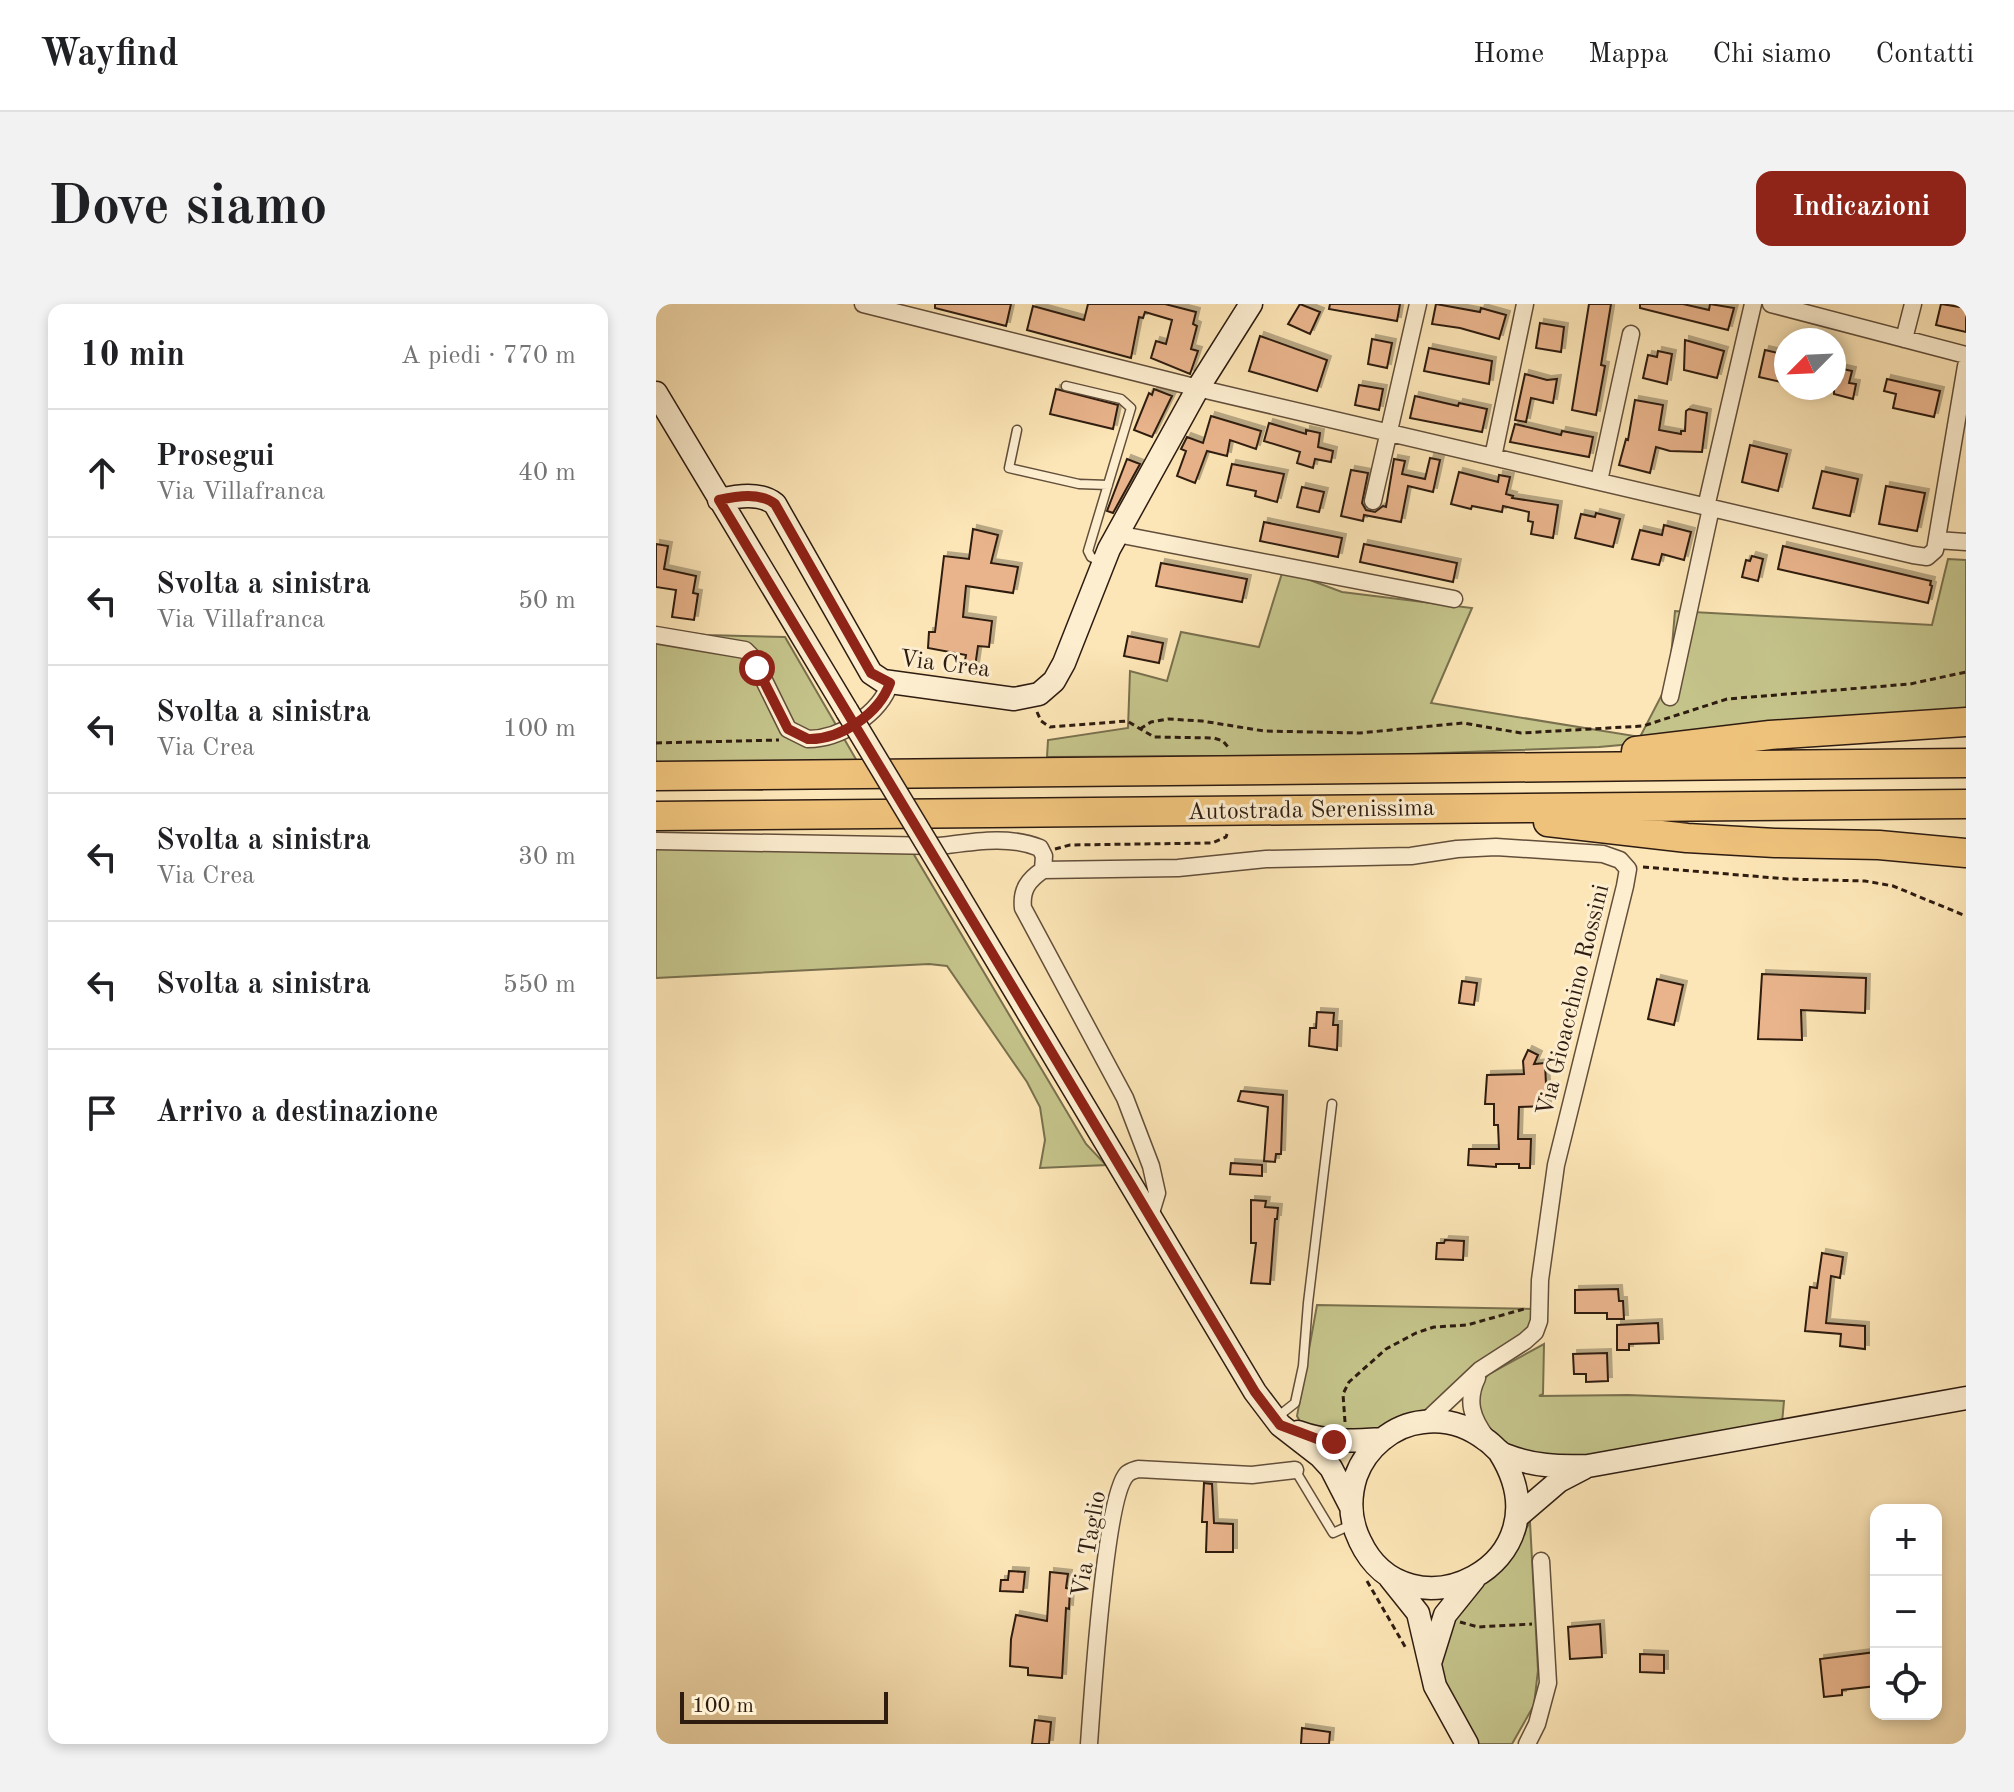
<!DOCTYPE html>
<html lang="it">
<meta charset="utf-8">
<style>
:root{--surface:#fff;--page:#f2f2f2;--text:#202124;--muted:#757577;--line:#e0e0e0;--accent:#8f2418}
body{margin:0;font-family:"Old Standard TT",serif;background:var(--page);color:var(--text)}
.controls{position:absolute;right:24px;bottom:24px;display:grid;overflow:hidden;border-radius:16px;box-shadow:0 4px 12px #0003}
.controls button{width:72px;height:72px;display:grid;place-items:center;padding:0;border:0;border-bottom:2px solid var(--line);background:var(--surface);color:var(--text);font:40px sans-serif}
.compass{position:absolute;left:1118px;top:24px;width:72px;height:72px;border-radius:50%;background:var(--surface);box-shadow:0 4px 12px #0003;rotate:246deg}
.scale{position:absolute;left:24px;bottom:20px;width:208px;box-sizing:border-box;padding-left:8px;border:4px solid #2e1c11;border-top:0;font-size:22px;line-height:28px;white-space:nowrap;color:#2e1c11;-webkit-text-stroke:6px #fdeed0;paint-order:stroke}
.stop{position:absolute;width:24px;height:24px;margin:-18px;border:6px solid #8f2418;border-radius:50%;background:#fff}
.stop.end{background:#8f2418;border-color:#fff;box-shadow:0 2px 8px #0008}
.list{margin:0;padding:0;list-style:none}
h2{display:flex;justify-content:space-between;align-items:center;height:104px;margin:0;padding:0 32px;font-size:34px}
h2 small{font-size:26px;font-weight:400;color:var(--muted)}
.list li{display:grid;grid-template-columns:52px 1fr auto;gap:24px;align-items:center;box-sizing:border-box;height:128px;padding:0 32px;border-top:2px solid var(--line)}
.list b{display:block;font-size:30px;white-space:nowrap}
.list p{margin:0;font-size:26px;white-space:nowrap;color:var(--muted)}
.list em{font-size:26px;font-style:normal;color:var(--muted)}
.icon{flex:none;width:44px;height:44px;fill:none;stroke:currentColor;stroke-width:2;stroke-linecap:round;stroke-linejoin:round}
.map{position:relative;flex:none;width:1310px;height:1440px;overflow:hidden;border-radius:16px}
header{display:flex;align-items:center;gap:48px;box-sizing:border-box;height:112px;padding:0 40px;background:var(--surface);border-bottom:2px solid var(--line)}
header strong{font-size:38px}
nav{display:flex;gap:44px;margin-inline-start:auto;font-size:28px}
.intro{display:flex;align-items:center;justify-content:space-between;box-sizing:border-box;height:192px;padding:0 48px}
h1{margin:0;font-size:56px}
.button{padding:20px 36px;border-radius:16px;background:var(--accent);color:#fff;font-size:28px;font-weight:700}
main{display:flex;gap:48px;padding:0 48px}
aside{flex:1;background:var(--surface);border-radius:16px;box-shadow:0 4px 12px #0003}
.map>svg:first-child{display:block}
</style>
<header>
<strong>Wayfind</strong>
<nav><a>Home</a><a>Mappa</a><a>Chi siamo</a><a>Contatti</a></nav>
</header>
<div class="intro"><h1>Dove siamo</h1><a class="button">Indicazioni</a></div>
<main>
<aside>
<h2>10 min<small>A piedi · 770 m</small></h2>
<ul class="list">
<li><svg class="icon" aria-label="ahead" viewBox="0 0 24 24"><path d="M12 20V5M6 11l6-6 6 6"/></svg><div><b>Prosegui</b><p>Via Villafranca</p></div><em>40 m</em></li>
<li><svg class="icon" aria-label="left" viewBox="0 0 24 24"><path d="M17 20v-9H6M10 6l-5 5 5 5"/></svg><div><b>Svolta a sinistra</b><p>Via Villafranca</p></div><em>50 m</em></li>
<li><svg class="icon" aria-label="left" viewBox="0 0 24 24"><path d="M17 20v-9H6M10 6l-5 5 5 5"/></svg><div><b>Svolta a sinistra</b><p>Via Crea</p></div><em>100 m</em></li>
<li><svg class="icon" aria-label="left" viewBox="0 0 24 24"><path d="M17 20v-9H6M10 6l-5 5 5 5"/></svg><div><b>Svolta a sinistra</b><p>Via Crea</p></div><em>30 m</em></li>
<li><svg class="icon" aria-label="left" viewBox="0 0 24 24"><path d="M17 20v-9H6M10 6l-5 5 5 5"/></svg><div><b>Svolta a sinistra</b></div><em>550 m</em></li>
<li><svg class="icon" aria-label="arrive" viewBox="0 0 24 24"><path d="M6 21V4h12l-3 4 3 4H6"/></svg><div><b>Arrivo a destinazione</b></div></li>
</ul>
</aside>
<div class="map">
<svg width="1310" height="1440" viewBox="0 0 1310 1440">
<defs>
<filter id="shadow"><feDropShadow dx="4" dy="-4" stdDeviation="0" flood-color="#0004"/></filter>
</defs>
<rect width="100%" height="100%" fill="#fce5b6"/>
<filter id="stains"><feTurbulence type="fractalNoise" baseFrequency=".0025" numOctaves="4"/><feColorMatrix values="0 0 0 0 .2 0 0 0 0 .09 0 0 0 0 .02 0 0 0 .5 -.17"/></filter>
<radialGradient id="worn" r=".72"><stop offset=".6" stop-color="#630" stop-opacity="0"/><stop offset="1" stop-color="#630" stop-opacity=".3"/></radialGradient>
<path fill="#c4c38a" stroke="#79704e" stroke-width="2" d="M 1292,255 L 1310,256 L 1310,410 L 943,443 L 732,451 L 391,453 L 392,436 L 472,424 L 474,367 L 511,377 L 525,328 L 603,343 L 627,266 L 686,288 L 816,304 L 775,399 L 984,433 L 1013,377 L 1019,307 L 1276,321 Z
M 0,324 L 49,331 L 129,333 L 201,457 L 0,460 Z
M 0,538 L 257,549 L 430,840 L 450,861 L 384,864 L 389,836 L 384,803 L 371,778 L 291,662 L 273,660 L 0,674 Z
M 661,1001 L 877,1005 L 876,1020 L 779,1106 L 695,1134 L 647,1123 L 641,1112 Z
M 888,1040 L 887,1090 L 883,1092 L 972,1091 L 1128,1097 L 1126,1119 L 935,1155 L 863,1150 L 826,1122 L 820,1110 L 824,1079 L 833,1070 Z
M 874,1218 L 882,1366 L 878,1401 L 856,1440 L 816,1440 L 783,1375 L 783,1340 L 807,1298 L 850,1259 Z"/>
<path fill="#e9b48c" stroke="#2e1c11" stroke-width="2" filter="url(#shadow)" d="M 279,0 L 355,0 L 350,22 L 279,4 Z
M 432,0 L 509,0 L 540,8 L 537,20 L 541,22 L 535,45 L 542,47 L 534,70 L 495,54 L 500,37 L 510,40 L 516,16 L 489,8 L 487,14 L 483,13 L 475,54 L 371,26 L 377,2 L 428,16 Z
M 644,0 L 664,8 L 654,30 L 632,20 Z
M 674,0 L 744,0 L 741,17 L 673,5 Z
M 780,0 L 824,8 L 825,4 L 850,11 L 843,35 L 804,24 L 776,20 Z
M 933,0 L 955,0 L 945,61 L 949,62 L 940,111 L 916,106 Z
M 984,0 L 1027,0 L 1053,6 L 1054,0 L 1078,4 L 1072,26 L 984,4 Z
M 1285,0 L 1310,4 L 1310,28 L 1280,21 Z
M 884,19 L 908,23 L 905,48 L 880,44 Z
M 604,32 L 671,56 L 661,87 L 593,67 Z
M 716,35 L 736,39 L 731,64 L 712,60 Z
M 1029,36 L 1068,47 L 1061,74 L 1028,66 Z
M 773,44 L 836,57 L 833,80 L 768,67 Z
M 1109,46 L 1130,51 L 1130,79 L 1103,73 Z
M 1002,47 L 1016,50 L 1011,80 L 987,74 L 992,51 L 1001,53 Z
M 1178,63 L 1196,67 L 1193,79 L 1200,80 L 1197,95 L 1178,90 Z
M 869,70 L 891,76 L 901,75 L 897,99 L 875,94 L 870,118 L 859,116 Z
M 1231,75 L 1284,87 L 1278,113 L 1237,104 L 1240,90 L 1228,87 Z
M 703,81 L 727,85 L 723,106 L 699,101 Z
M 400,85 L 462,101 L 457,125 L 394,110 Z
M 498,85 L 516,92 L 496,133 L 478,126 L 493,89 L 496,91 Z
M 759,92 L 802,102 L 803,99 L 831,105 L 826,128 L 754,114 Z
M 979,96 L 1007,101 L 1003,126 L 1025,130 L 1025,127 L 1029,127 L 1030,107 L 1033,105 L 1051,109 L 1046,148 L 1014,147 L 1000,143 L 994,169 L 963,161 L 970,135 L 972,136 Z
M 555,112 L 605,127 L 600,145 L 574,136 L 571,152 L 551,147 L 539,179 L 521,172 L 530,147 L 525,145 L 531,133 L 547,139 Z
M 613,119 L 650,130 L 650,126 L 664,129 L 662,143 L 677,147 L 675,158 L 659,155 L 657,164 L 641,159 L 644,148 L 608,137 Z
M 859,120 L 905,131 L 906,127 L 937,133 L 933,153 L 854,138 Z
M 1094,141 L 1131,150 L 1122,187 L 1086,178 Z
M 774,154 L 784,156 L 777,188 L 752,182 L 745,218 L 708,211 L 707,217 L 685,212 L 695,166 L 712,169 L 706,199 L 710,206 L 719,208 L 727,202 L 730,203 L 738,155 L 749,157 L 746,170 L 769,175 Z
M 471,155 L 484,160 L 457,209 L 451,207 Z
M 576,160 L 628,170 L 621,198 L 599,192 L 600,187 L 571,181 Z
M 1166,167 L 1202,175 L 1194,212 L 1157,204 Z
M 803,168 L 842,178 L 843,171 L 854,173 L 850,190 L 857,192 L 856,194 L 902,201 L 897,234 L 875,230 L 877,218 L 872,217 L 873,208 L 847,202 L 846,208 L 816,202 L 815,205 L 795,200 Z
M 1230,182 L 1269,189 L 1261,227 L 1223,220 Z
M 646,183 L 668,188 L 663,208 L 641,203 Z
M 940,209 L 964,215 L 957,243 L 919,234 L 925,210 L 939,213 Z
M 608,218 L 686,234 L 682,253 L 604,237 Z
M 1008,221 L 1035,228 L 1028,256 L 1006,250 L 1003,261 L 976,255 L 984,226 L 1006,231 Z
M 317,225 L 342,231 L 335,259 L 362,263 L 357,289 L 310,282 L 307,313 L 336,317 L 333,343 L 322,342 L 319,363 L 308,362 L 310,351 L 272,344 L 273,328 L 279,328 L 288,252 L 313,255 Z
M 0,240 L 12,242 L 8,265 L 40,272 L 37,289 L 42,290 L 38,316 L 16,313 L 20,286 L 0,283 Z
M 708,240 L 801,259 L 797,278 L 704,258 Z
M 1127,242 L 1275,277 L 1274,281 L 1276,282 L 1272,299 L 1122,265 Z
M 1096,252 L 1107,255 L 1102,277 L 1086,273 L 1090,256 L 1094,257 Z
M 505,259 L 591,275 L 586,298 L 500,282 Z
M 472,332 L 507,339 L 503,359 L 468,352 Z
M 1106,670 L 1210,674 L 1209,709 L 1145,706 L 1146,736 L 1102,735 Z
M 1001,675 L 1027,681 L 1018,721 L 992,715 Z
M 806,677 L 821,679 L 818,701 L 803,699 Z
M 661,708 L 678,709 L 677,721 L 682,721 L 681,746 L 653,742 L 654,724 L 660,724 Z
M 872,746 L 882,751 L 878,760 L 889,759 L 891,802 L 863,803 L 862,835 L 875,835 L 874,864 L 863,864 L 863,860 L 840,860 L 840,863 L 812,861 L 813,845 L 843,845 L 842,821 L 838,821 L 838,800 L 829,800 L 831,771 L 868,770 L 867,757 Z
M 585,787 L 627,791 L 625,850 L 620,850 L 619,858 L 608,857 L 612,803 L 582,797 Z
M 575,859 L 606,861 L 606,872 L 574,870 Z
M 595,896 L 610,897 L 609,903 L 622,904 L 621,915 L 619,915 L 614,980 L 595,979 L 600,939 L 595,939 Z
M 789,936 L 808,937 L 807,956 L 780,955 L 781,939 L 788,939 Z
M 1166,949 L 1187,953 L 1184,974 L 1175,972 L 1170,1019 L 1209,1022 L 1209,1045 L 1184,1042 L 1185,1030 L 1149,1027 L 1154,983 L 1161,984 Z
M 962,985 L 963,997 L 967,997 L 968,1015 L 951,1015 L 951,1009 L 919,1009 L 919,986 Z
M 1002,1019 L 1003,1039 L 973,1040 L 973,1046 L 961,1046 L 961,1021 Z
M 951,1049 L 952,1077 L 930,1078 L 930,1070 L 918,1070 L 917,1050 Z
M 548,1179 L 556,1180 L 558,1219 L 577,1220 L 577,1248 L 550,1248 L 551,1218 L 546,1218 Z
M 353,1267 L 369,1268 L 367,1288 L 344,1287 L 345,1276 L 352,1276 Z
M 394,1268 L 412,1270 L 410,1284 L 414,1285 L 413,1305 L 410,1304 L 406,1374 L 372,1371 L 372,1364 L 354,1362 L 355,1335 L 360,1311 L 391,1317 Z
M 944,1320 L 946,1353 L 914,1355 L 912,1323 Z
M 1220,1348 L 1220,1382 L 1186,1386 L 1186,1391 L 1168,1393 L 1164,1355 Z
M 984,1350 L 1008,1351 L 1008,1369 L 984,1368 Z
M 379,1416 L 395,1418 L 393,1440 L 376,1440 Z
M 646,1424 L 674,1428 L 673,1440 L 645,1440 Z"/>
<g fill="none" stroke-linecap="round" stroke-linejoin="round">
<g stroke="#624e3a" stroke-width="11">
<path id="lane" d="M 410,82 L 465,95 L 475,104 L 432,247 L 435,253 L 445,258
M 361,126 L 353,164 L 423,180 L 452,181
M 620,1114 L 639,1099 L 647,1062 L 652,999 L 676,800
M 639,1166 L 677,1229 L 697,1220"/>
</g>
<g stroke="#624e3a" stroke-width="19">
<path id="street" d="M 207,0 L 550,86 L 1257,251 L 1271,253 L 1279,246 L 1310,62
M 1115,0 L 1310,51
M 1248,35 L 1257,0
M 837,153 L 869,0
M 943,177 L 975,30
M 717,197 L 762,0
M 1050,203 L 1097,0
M 461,230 L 798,295
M 1281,236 L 1310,238
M 0,331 L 89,346 L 97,354 L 132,425 L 152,435 C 184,435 224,410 234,379
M 1014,393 L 1055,204
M 0,537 L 284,542 C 316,538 353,531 384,544 L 388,552 L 387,566
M 494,912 L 501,889 L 495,862 L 469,794 L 367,604 C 365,586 372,576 387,566 L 522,564 L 610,555 L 755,552 L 801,545 L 840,543 L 947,550 L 964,556 L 972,565 L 969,582 L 900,861 L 884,976 L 883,1017 L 879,1028 L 869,1037 L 824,1066 L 770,1117
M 821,1074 C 810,1097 816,1114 830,1133
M 433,1440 C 436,1399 449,1192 471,1170 C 474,1167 479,1166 482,1165 L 596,1171 L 639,1166
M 871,1440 L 881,1420 L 892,1379 L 885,1257"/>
</g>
<g stroke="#2e1c11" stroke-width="25">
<path id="secondary" d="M 0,89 L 191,407
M 63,196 C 81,192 104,188 119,200 L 215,369 L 227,377 L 358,395 L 383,390 L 398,377 L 408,359 L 453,245 L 542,84 L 595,0
M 297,583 L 599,1088 L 624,1121 L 664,1152 L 675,1164 L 694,1201
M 642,1128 C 672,1139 696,1137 727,1135
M 844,1149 C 914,1261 751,1338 704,1237 C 694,1217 693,1194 700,1172 C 710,1144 737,1121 767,1118 C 790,1115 812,1122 830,1136 C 837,1140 841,1148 849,1151 C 877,1162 902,1163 932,1162 L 1310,1094
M 861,1213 L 903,1177 L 928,1164
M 734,1274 L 762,1309 L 779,1382 L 811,1440
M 775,1356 L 789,1311 L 818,1275"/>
</g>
<g stroke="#2e1c11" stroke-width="31">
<path id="highway" d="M 980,447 L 1114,431 L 1310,418
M 0,472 L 1310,459
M 0,512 L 1310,500
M 892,518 L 1031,534 L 1119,539 L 1223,541 L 1310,549"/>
</g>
<path stroke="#2e1c11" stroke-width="3" stroke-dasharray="6 4" stroke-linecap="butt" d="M 381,408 L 385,417 L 394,423 L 471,417 L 498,433 L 558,434 L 567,437 L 572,443
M 484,425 L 495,418 L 512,415 L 546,417 L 608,427 L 704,429 L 807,419 L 865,429 L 987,422 L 1071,395 L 1254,380 L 1310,368
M 0,439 L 123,436
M 399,545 L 414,541 L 556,539 L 570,533 L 572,527
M 987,563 L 1132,575 L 1209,577 L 1237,582 L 1310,612
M 689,1118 L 687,1090 L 693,1078 L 730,1045 L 760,1029 L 778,1023 L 811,1021 L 868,1005
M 711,1277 L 751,1346
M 804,1318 L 822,1323 L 876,1320"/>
<use href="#lane" stroke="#fdeed0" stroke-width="8"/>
<use href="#street" stroke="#fdeed0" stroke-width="16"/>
<use href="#secondary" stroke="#fdeed0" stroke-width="22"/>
<use href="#highway" stroke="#eec27b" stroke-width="28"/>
<g stroke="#2e1c11" stroke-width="25" stroke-linecap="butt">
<path id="secondary-bridge" d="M 191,407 L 297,583"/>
</g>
<use href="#secondary-bridge" stroke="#fdeed0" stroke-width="22"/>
</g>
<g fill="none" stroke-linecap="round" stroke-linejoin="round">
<path stroke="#8f2418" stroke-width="10" d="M 101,364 L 132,425 L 152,435 C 184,436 223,410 234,379 L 215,369 L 119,200 C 104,188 81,192 63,196 C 243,493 421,790 599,1088 L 624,1121 L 664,1136 L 678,1138"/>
</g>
<g text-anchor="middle" stroke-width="6" stroke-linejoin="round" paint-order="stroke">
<g font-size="24" fill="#2e1c11" stroke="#fdeed0">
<text transform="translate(289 359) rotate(7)" y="8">Via Crea</text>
<text transform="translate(655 505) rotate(-1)" y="8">Autostrada Serenissima</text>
<text transform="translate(916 696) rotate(-76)" y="8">Via Gioacchino Rossini</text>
<text transform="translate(432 1240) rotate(-80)" y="8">Via Taglio</text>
</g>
</g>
<rect width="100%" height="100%" filter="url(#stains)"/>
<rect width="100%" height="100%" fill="url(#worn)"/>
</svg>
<div class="controls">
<button>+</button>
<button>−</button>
<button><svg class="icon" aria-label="locate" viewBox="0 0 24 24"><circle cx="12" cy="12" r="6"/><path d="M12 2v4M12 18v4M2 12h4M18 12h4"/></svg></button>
</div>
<svg class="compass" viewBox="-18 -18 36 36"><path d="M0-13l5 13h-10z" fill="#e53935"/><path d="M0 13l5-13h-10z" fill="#757577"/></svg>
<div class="scale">100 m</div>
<div class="stop" style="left:101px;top:364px"></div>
<div class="stop end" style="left:678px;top:1138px"></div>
</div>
</main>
